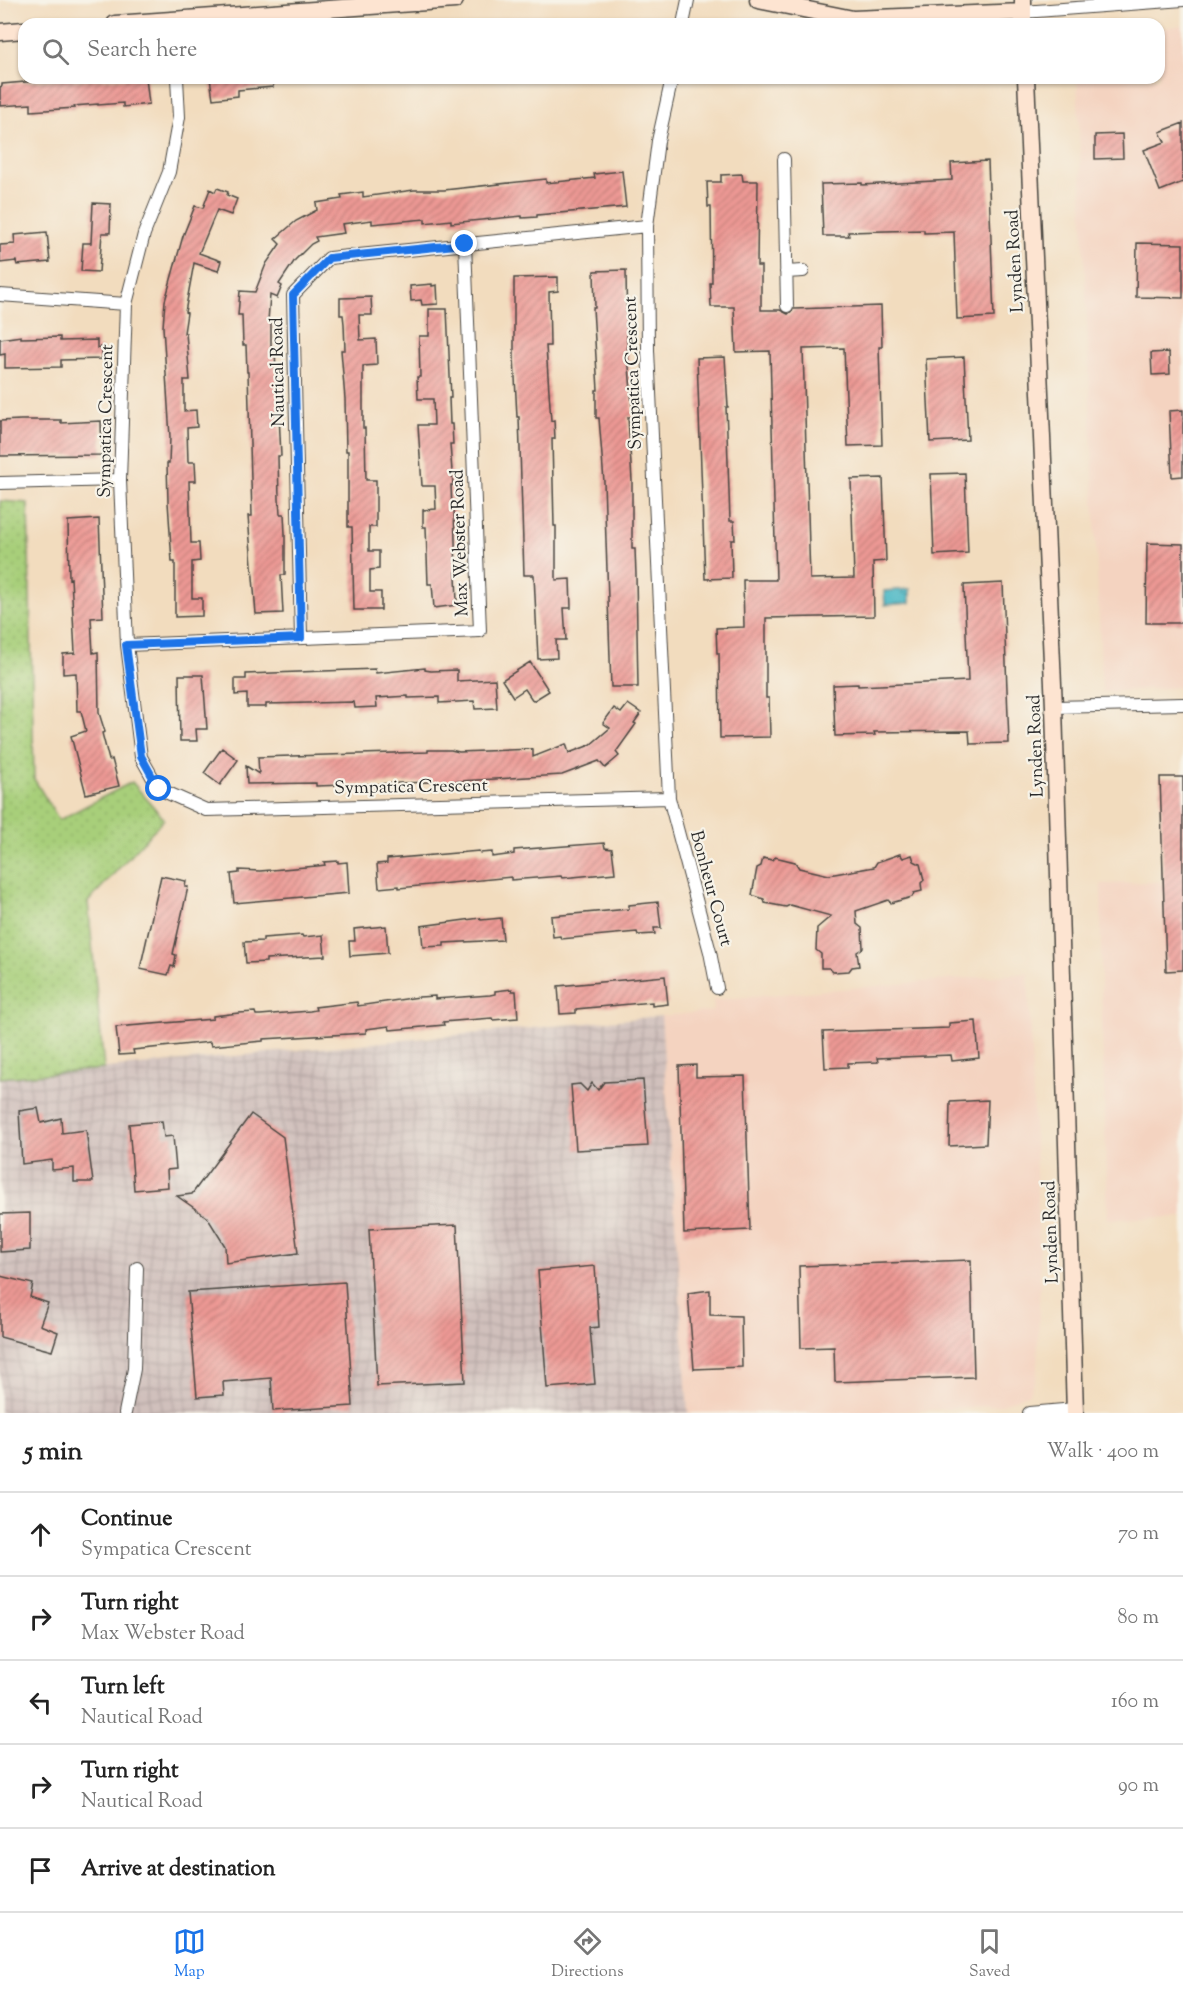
<!DOCTYPE html>
<meta charset="utf-8">
<style>
:root{--surface:#fff;--page:#f2f2f2;--text:#222;--muted:#767676;--line:#e0e0e0;--accent:#1a73e8}
body{margin:0;font-family:"Sorts Mill Goudy",serif;background:var(--page);color:var(--text)}
.stop{position:absolute;width:18px;height:18px;margin:-14px;border:4px solid #1a73e8;border-radius:50%;background:#fff}
.stop.end{background:#1a73e8;border-color:#fff;box-shadow:0 2px 6px #0008}
.list{margin:0;padding:0;list-style:none}
h2{display:flex;justify-content:space-between;align-items:center;height:78px;margin:0;padding:0 24px;font-size:26px}
h2 small{font-size:20px;font-weight:400;color:var(--muted)}
.list li{display:grid;grid-template-columns:39px 1fr auto;gap:18px;align-items:center;box-sizing:border-box;height:84px;padding:0 24px;border-top:2px solid var(--line)}
.list b{display:block;font-size:22px;white-space:nowrap}
.list p{margin:0;font-size:20px;white-space:nowrap;color:var(--muted)}
.list em{font-size:20px;font-style:normal;color:var(--muted)}
.icon{flex:none;width:33px;height:33px;fill:none;stroke:currentColor;stroke-width:2;stroke-linecap:round;stroke-linejoin:round}
.map{position:relative;flex:none;width:1183px;height:1413px;overflow:hidden}
.search{position:absolute;background:var(--surface);box-shadow:0 2px 4px #0004;left:18px;right:18px;top:18px;height:66px;display:flex;align-items:center;gap:15px;box-sizing:border-box;padding:0 21px;border-radius:18px;color:var(--muted);font-size:22px}
.sheet{height:498px;background:var(--surface)}
nav{display:flex;justify-content:space-around;align-items:center;box-sizing:border-box;height:84px;border-top:2px solid var(--line);background:var(--surface);font-size:16px;color:var(--muted)}
nav a{display:grid;justify-items:center;gap:3px}
nav .on{color:var(--accent)}
.map>svg:first-child{display:block}
</style>
<div class="map">
<svg width="1183" height="1413" viewBox="0 0 1183 1413">
<defs>
<pattern id="industrial-grid" width="8" height="8" patternUnits="userSpaceOnUse" patternTransform="scale(1.5)"><rect width="8" height="8" fill="#d0c0bc"/><path d="M0 4h8M4 0v8" fill="none" stroke="#b3a5a2"/></pattern>
<pattern id="park-dots" width="8" height="8" patternUnits="userSpaceOnUse" patternTransform="scale(1.5)"><rect width="8" height="8" fill="#a8cf7a"/><path d="M2 2h.1M6 6h.1" fill="none" stroke="#91b26a" stroke-width="1.8" stroke-linecap="round"/></pattern>
<pattern id="water-ripples" width="26" height="14" patternUnits="userSpaceOnUse" patternTransform="scale(1.5)"><rect width="26" height="14" fill="#4ab7c5"/><path d="M2 4q2-2 4 0t4 0M15 11q2-2 4 0t4 0" fill="none" stroke="#3e95a0"/></pattern>
<pattern id="building-hatch" width="6" height="6" patternUnits="userSpaceOnUse" patternTransform="scale(1.5)"><rect width="6" height="6" fill="#ed9994"/><path d="M-1 1l2-2M0 6l6-6M5 7l2-2" fill="none" stroke="#c07d79"/></pattern>
</defs>
<rect width="100%" height="100%" fill="#f7f3e8"/>
<filter id="ink" filterUnits="userSpaceOnUse"><feTurbulence type="fractalNoise" baseFrequency=".0167" numOctaves="2"/><feDisplacementMap in="SourceGraphic" scale="12" xChannelSelector="R" yChannelSelector="G"/><feConvolveMatrix kernelMatrix="1 2 1 2 8 2 1 2 1" color-interpolation-filters="sRGB"/></filter>
<filter id="wash" filterUnits="userSpaceOnUse"><feTurbulence type="fractalNoise" baseFrequency=".008" numOctaves="4" result="noise"/><feDisplacementMap in="SourceGraphic" scale="24" xChannelSelector="R" yChannelSelector="G"/><feGaussianBlur stdDeviation="1.35" result="paint"/><feColorMatrix in="noise" values="0 0 0 0 0 0 0 0 0 0 0 0 0 0 0 0 0 1.4 0 .05"/><feComposite in="paint" operator="in"/></filter>
<g filter="url(#wash)">
<rect width="100%" height="100%" fill="#f2dcbe"/>
<path fill="#f4d3c0" d="M 1183,25 L 1183,687 L 1102,692 L 1077,78 L 1159,78 L 1159,29 Z
M 1183,881 L 1183,1217 L 1108,1219 L 1101,989 L 1101,884 Z
M 1028,973 L 1040,1271 L 1037,1376 L 1028,1394 L 1000,1405 L 881,1413 L 688,1413 L 661,1016 L 714,1011 L 713,1000 Z"/>
<path fill="url(#industrial-grid)" d="M 661,1016 L 688,1413 L 0,1413 L 0,1078 Z"/>
<path fill="url(#park-dots)" stroke="#6a7d52" stroke-width="1.5" d="M 0,501 L 28,503 L 34,779 L 59,820 L 132,782 L 164,819 L 88,902 L 104,1069 L 0,1078 Z"/>
<path fill="url(#water-ripples)" stroke="#3a7178" stroke-width="1.5" d="M 910,589 L 910,603 L 885,605 L 884,591 Z"/>
<g id="blocks">
<path fill="url(#building-hatch)" d="M 72,78 L 73,80 L 146,78 L 149,104 L 123,107 L 123,103 L 98,105 L 98,104 L 74,106 L 75,108 L 31,111 L 31,104 L 0,106 L 0,87 L 2,86 L 2,84 Z
M 210,78 L 273,78 L 273,87 L 238,90 L 238,96 L 213,99 Z
M 1183,123 L 1183,182 L 1160,191 L 1144,150 L 1165,142 L 1160,132 Z
M 1122,134 L 1123,158 L 1095,159 L 1095,135 Z
M 988,161 L 994,317 L 957,319 L 954,232 L 924,233 L 924,230 L 848,232 L 849,236 L 823,236 L 821,184 L 862,183 L 862,185 L 952,180 L 951,163 Z
M 622,171 L 626,207 L 537,215 L 537,217 L 522,218 L 522,216 L 451,223 L 451,220 L 425,223 L 425,219 L 372,224 L 372,220 L 342,224 L 344,233 L 315,237 L 317,241 L 311,244 L 295,260 L 279,284 L 282,286 L 277,298 L 270,295 L 268,321 L 271,321 L 271,348 L 275,348 L 276,373 L 277,373 L 281,456 L 278,456 L 279,499 L 280,514 L 284,514 L 285,534 L 285,575 L 281,575 L 283,613 L 256,614 L 248,516 L 252,516 L 248,372 L 247,372 L 246,345 L 243,345 L 242,315 L 238,315 L 240,291 L 255,292 L 266,264 L 280,244 L 275,239 L 296,221 L 317,210 L 316,203 L 342,199 L 341,195 L 363,192 L 363,197 L 414,190 L 444,190 L 546,179 L 546,183 L 595,178 L 594,174 Z
M 742,174 L 743,181 L 758,181 L 757,266 L 761,266 L 761,310 L 780,310 L 788,314 L 794,309 L 881,306 L 882,347 L 879,347 L 882,445 L 848,446 L 844,348 L 803,349 L 810,579 L 854,578 L 851,479 L 883,478 L 886,561 L 873,562 L 874,616 L 766,618 L 766,698 L 769,698 L 770,737 L 720,738 L 719,653 L 717,653 L 716,628 L 744,627 L 743,580 L 776,580 L 770,351 L 736,352 L 734,307 L 711,307 L 710,283 L 712,283 L 711,207 L 708,207 L 707,182 L 721,182 L 721,175 Z
M 217,188 L 228,192 L 227,195 L 237,199 L 231,215 L 217,210 L 199,253 L 221,261 L 218,271 L 194,263 L 185,312 L 187,313 L 184,333 L 186,333 L 190,380 L 184,380 L 184,411 L 196,410 L 197,427 L 187,428 L 188,462 L 195,462 L 196,481 L 189,481 L 191,543 L 199,543 L 200,561 L 192,562 L 192,598 L 202,598 L 202,616 L 175,617 L 175,562 L 172,562 L 168,502 L 167,463 L 169,463 L 170,437 L 163,327 L 165,301 L 183,236 L 195,206 L 203,208 L 210,189 L 215,192 Z
M 93,203 L 111,204 L 110,233 L 102,233 L 99,272 L 81,271 L 83,243 L 91,243 Z
M 47,232 L 50,262 L 17,265 L 16,261 L 0,263 L 0,245 L 15,244 L 14,235 Z
M 1137,243 L 1183,244 L 1183,298 L 1136,297 Z
M 626,270 L 627,341 L 633,417 L 628,417 L 632,481 L 632,549 L 635,549 L 636,575 L 638,687 L 611,687 L 604,482 L 599,418 L 596,418 L 596,390 L 598,390 L 593,308 L 595,308 L 594,271 Z
M 558,277 L 558,291 L 549,292 L 550,346 L 546,346 L 551,421 L 554,420 L 555,439 L 552,439 L 554,526 L 556,526 L 556,580 L 570,579 L 571,608 L 564,608 L 566,640 L 556,640 L 557,658 L 538,659 L 534,575 L 524,575 L 519,417 L 517,417 L 514,357 L 514,278 Z
M 432,284 L 432,286 L 437,285 L 438,304 L 422,305 L 421,300 L 411,301 L 410,286 Z
M 371,297 L 372,315 L 359,315 L 360,340 L 376,339 L 377,365 L 363,366 L 363,428 L 365,428 L 366,480 L 376,480 L 376,527 L 369,527 L 369,551 L 379,551 L 379,569 L 370,570 L 370,592 L 381,592 L 381,610 L 354,610 L 352,527 L 348,527 L 348,451 L 346,451 L 345,399 L 341,350 L 345,350 L 344,324 L 343,315 L 340,315 L 340,298 Z
M 429,309 L 447,309 L 451,398 L 449,398 L 450,424 L 452,424 L 453,444 L 450,444 L 453,485 L 451,485 L 452,509 L 454,508 L 457,605 L 434,608 L 432,584 L 428,584 L 426,527 L 423,527 L 423,510 L 436,509 L 435,486 L 422,486 L 418,425 L 434,425 L 433,399 L 418,399 L 417,377 L 420,377 L 419,336 L 429,336 Z
M 21,336 L 21,338 L 60,337 L 60,341 L 97,340 L 97,348 L 102,347 L 102,359 L 61,360 L 61,367 L 5,368 L 5,354 L 0,355 L 0,339 Z
M 1169,352 L 1170,374 L 1152,375 L 1151,353 Z
M 725,357 L 728,407 L 726,407 L 727,433 L 730,521 L 734,521 L 735,540 L 731,540 L 732,578 L 705,579 L 697,358 Z
M 964,357 L 968,440 L 930,442 L 926,359 Z
M 1183,410 L 1183,476 L 1172,477 L 1169,411 Z
M 21,420 L 61,420 L 61,423 L 101,421 L 102,455 L 0,456 L 0,421 Z
M 965,473 L 968,553 L 934,555 L 931,474 Z
M 99,519 L 103,617 L 91,618 L 93,653 L 98,652 L 99,713 L 105,732 L 102,733 L 109,760 L 112,759 L 119,786 L 86,794 L 71,736 L 86,731 L 81,711 L 77,711 L 76,673 L 63,674 L 63,654 L 75,653 L 71,578 L 69,579 L 68,521 Z
M 1147,543 L 1183,544 L 1183,623 L 1146,623 Z
M 1003,583 L 1009,743 L 970,744 L 969,731 L 874,732 L 875,735 L 835,736 L 833,685 L 858,684 L 858,686 L 968,681 L 964,585 Z
M 530,662 L 549,691 L 533,701 L 525,689 L 513,697 L 502,680 Z
M 425,668 L 425,670 L 431,671 L 457,670 L 457,681 L 495,679 L 497,708 L 475,709 L 474,701 L 439,703 L 439,697 L 408,698 L 408,696 L 376,698 L 377,707 L 355,708 L 354,702 L 266,704 L 266,707 L 247,707 L 247,694 L 235,695 L 235,679 L 246,679 L 246,674 L 375,669 L 376,673 Z
M 179,675 L 203,675 L 207,729 L 196,729 L 197,741 L 180,741 Z
M 628,704 L 641,713 L 634,723 L 636,724 L 616,752 L 619,756 L 605,768 L 599,761 L 562,775 L 460,781 L 316,786 L 316,783 L 247,784 L 246,766 L 259,774 L 258,757 L 428,752 L 428,750 L 451,750 L 459,752 L 533,749 L 533,757 L 566,744 L 569,753 L 590,745 L 610,728 L 603,723 L 614,708 L 621,713 Z
M 222,748 L 238,760 L 220,785 L 204,773 Z
M 1160,777 L 1183,777 L 1183,970 L 1166,971 Z
M 604,843 L 605,848 L 612,849 L 615,873 L 562,878 L 561,876 L 511,880 L 511,877 L 399,888 L 399,886 L 379,888 L 377,864 L 387,863 L 387,859 L 479,851 L 480,853 L 492,852 L 492,857 L 514,854 L 514,850 Z
M 900,854 L 903,858 L 912,855 L 914,861 L 920,864 L 924,880 L 921,883 L 922,891 L 914,893 L 912,897 L 891,903 L 888,900 L 856,911 L 857,924 L 862,928 L 863,948 L 857,952 L 859,966 L 852,967 L 849,971 L 833,972 L 829,968 L 821,968 L 821,954 L 816,950 L 817,928 L 831,916 L 790,905 L 786,907 L 765,903 L 764,899 L 752,895 L 757,868 L 761,866 L 763,858 L 772,860 L 775,857 L 795,862 L 799,868 L 829,875 L 874,867 L 877,862 Z
M 338,861 L 338,863 L 347,862 L 349,893 L 234,903 L 231,874 L 239,873 L 239,870 L 260,871 L 317,866 L 325,865 L 324,862 Z
M 161,876 L 186,881 L 185,887 L 188,887 L 173,954 L 176,955 L 174,967 L 171,966 L 168,975 L 140,969 Z
M 658,902 L 661,928 L 654,928 L 655,934 L 638,935 L 637,932 L 561,939 L 560,936 L 553,937 L 551,916 L 629,909 L 629,905 Z
M 480,918 L 481,920 L 501,918 L 503,940 L 444,943 L 444,946 L 423,947 L 421,926 Z
M 386,926 L 388,953 L 350,956 L 349,941 L 355,941 L 354,929 Z
M 302,935 L 303,937 L 323,935 L 325,956 L 266,959 L 266,962 L 246,963 L 244,942 L 263,941 L 263,938 Z
M 665,976 L 668,1004 L 652,1006 L 652,1002 L 576,1009 L 576,1013 L 560,1014 L 558,986 Z
M 512,989 L 512,991 L 516,991 L 518,1018 L 493,1020 L 492,1018 L 443,1022 L 444,1025 L 390,1030 L 389,1026 L 366,1029 L 366,1033 L 263,1039 L 263,1041 L 211,1046 L 210,1042 L 133,1050 L 134,1054 L 119,1055 L 116,1027 L 213,1019 L 213,1016 L 239,1013 L 255,1012 L 256,1015 L 260,1015 L 310,1011 L 316,1010 L 315,1007 L 357,1002 L 358,1006 L 419,997 L 435,996 L 435,999 L 490,995 L 495,994 L 495,991 Z
M 976,1021 L 979,1058 L 952,1061 L 951,1055 L 877,1058 L 878,1062 L 848,1063 L 848,1067 L 825,1068 L 823,1032 L 949,1028 L 949,1023 Z
M 696,1065 L 696,1077 L 745,1076 L 750,1230 L 684,1233 L 679,1066 Z
M 643,1080 L 648,1146 L 576,1150 L 571,1085 L 580,1084 L 587,1091 L 592,1083 L 598,1090 L 604,1082 Z
M 988,1100 L 986,1144 L 949,1146 L 950,1102 Z
M 38,1108 L 41,1123 L 61,1118 L 62,1133 L 86,1130 L 93,1182 L 74,1182 L 74,1168 L 52,1170 L 52,1160 L 22,1164 L 19,1111 Z
M 251,1114 L 283,1137 L 298,1253 L 226,1263 L 225,1246 L 207,1217 L 177,1196 L 192,1194 Z
M 162,1121 L 164,1137 L 173,1136 L 176,1169 L 167,1170 L 168,1187 L 134,1190 L 129,1124 Z
M 30,1213 L 30,1250 L 0,1252 L 0,1214 Z
M 457,1225 L 465,1382 L 377,1386 L 369,1229 Z
M 971,1260 L 974,1377 L 835,1382 L 834,1347 L 801,1348 L 799,1266 Z
M 595,1266 L 599,1327 L 590,1328 L 595,1384 L 547,1388 L 538,1271 Z
M 0,1276 L 33,1284 L 30,1297 L 48,1303 L 40,1325 L 58,1332 L 52,1351 L 0,1337 Z
M 345,1282 L 353,1406 L 273,1411 L 271,1378 L 223,1382 L 224,1395 L 197,1397 L 188,1292 Z
M 710,1290 L 710,1315 L 741,1316 L 742,1367 L 694,1369 L 688,1293 Z"/>
</g>
</g>
<g filter="url(#ink)">
<use href="#blocks" fill-opacity="0" stroke="#494641" stroke-width="1.5"/>
<g fill="none" stroke-linecap="round" stroke-linejoin="round">
<g stroke="#494641" stroke-width="14">
<path id="street" d="M 1023,12 L 1183,0
M 683,24 L 688,0
M 177,78 L 179,117 L 169,172 L 144,234 L 126,304 L 120,480 L 127,645 L 141,757 L 159,789 L 206,810 L 669,798
M 672,78 L 658,141 L 647,226 L 648,350 L 669,798 L 710,952 L 717,988
M 784,159 L 787,306
M 786,272 L 803,271
M 0,295 L 126,304
M 0,483 L 120,480
M 301,638 L 293,295 L 329,258 L 647,226
M 127,645 L 480,631 L 465,244
M 1054,707 L 1183,704
M 125,1413 L 134,1369 L 137,1268
M 1029,1413 L 1075,1409"/>
</g>
<g stroke="#494641" stroke-width="19">
<path id="secondary" d="M 758,0 L 853,19 L 1023,12
M 1023,0 L 1023,24
M 115,24 L 455,0
M 0,32 L 24,30
M 1026,78 L 1054,707 L 1075,1413"/>
</g>
<use href="#street" stroke="#fff" stroke-width="12"/>
<use href="#secondary" stroke="#fde4d1" stroke-width="16"/>
</g>
</g>
<g fill="none" stroke-linecap="round" stroke-linejoin="round" filter="url(#ink)">
<path stroke="#1a73e8" stroke-width="8" d="M 159,789 L 141,756 L 126,645 L 301,638 L 293,295 L 329,258 L 465,244"/>
</g>
<g text-anchor="middle" stroke-width="4.5" stroke-linejoin="round" paint-order="stroke">
<g font-size="18" fill="#2b2b2b" stroke="#f7f3e8">
<text transform="translate(1014 261) rotate(-93)" y="6">Lynden Road</text>
<text transform="translate(277 372) rotate(-91)" y="6">Nautical Road</text>
<text transform="translate(632 373) rotate(-92)" y="6">Sympatica Crescent</text>
<text transform="translate(105 421) rotate(-89)" y="6">Sympatica Crescent</text>
<text transform="translate(459 543) rotate(-92)" y="6">Max Webster Road</text>
<text transform="translate(1035 746) rotate(-92)" y="6">Lynden Road</text>
<text transform="translate(411 786) rotate(-1)" y="6">Sympatica Crescent</text>
<text transform="translate(712 888) rotate(75)" y="6">Bonheur Court</text>
<text transform="translate(1050 1232) rotate(-92)" y="6">Lynden Road</text>
</g>
</g>
</svg>
<div class="stop" style="left:159px;top:789px"></div>
<div class="stop end" style="left:465px;top:244px"></div>
<div class="search"><svg class="icon" aria-label="search" viewBox="0 0 24 24"><circle cx="10" cy="10" r="6"/><path d="M15 15l6 6"/></svg>Search here</div>
</div>
<section class="sheet">
<h2>5 min<small>Walk · 400 m</small></h2>
<ul class="list">
<li><svg class="icon" aria-label="ahead" viewBox="0 0 24 24"><path d="M12 20V5M6 11l6-6 6 6"/></svg><div><b>Continue</b><p>Sympatica Crescent</p></div><em>70 m</em></li>
<li><svg class="icon" aria-label="right" viewBox="0 0 24 24"><path d="M7 20v-9h11M14 6l5 5-5 5"/></svg><div><b>Turn right</b><p>Max Webster Road</p></div><em>80 m</em></li>
<li><svg class="icon" aria-label="left" viewBox="0 0 24 24"><path d="M17 20v-9H6M10 6l-5 5 5 5"/></svg><div><b>Turn left</b><p>Nautical Road</p></div><em>160 m</em></li>
<li><svg class="icon" aria-label="right" viewBox="0 0 24 24"><path d="M7 20v-9h11M14 6l5 5-5 5"/></svg><div><b>Turn right</b><p>Nautical Road</p></div><em>90 m</em></li>
<li><svg class="icon" aria-label="arrive" viewBox="0 0 24 24"><path d="M6 21V4h12l-3 4 3 4H6"/></svg><div><b>Arrive at destination</b></div></li>
</ul>
</section>
<nav>
<a class="on"><svg class="icon" aria-label="map" viewBox="0 0 24 24"><path d="M3 6l6-2 6 2 6-2v14l-6 2-6-2-6 2zM9 4v14M15 6v14"/></svg>Map</a>
<a><svg class="icon" aria-label="directions" viewBox="0 0 24 24"><path d="M12 3l9 9-9 9-9-9zM9 14v-3h6M13 9l2 2-2 2"/></svg>Directions</a>
<a><svg class="icon" aria-label="saved" viewBox="0 0 24 24"><path d="M7 4h10v16l-5-4-5 4z"/></svg>Saved</a>
</nav>
